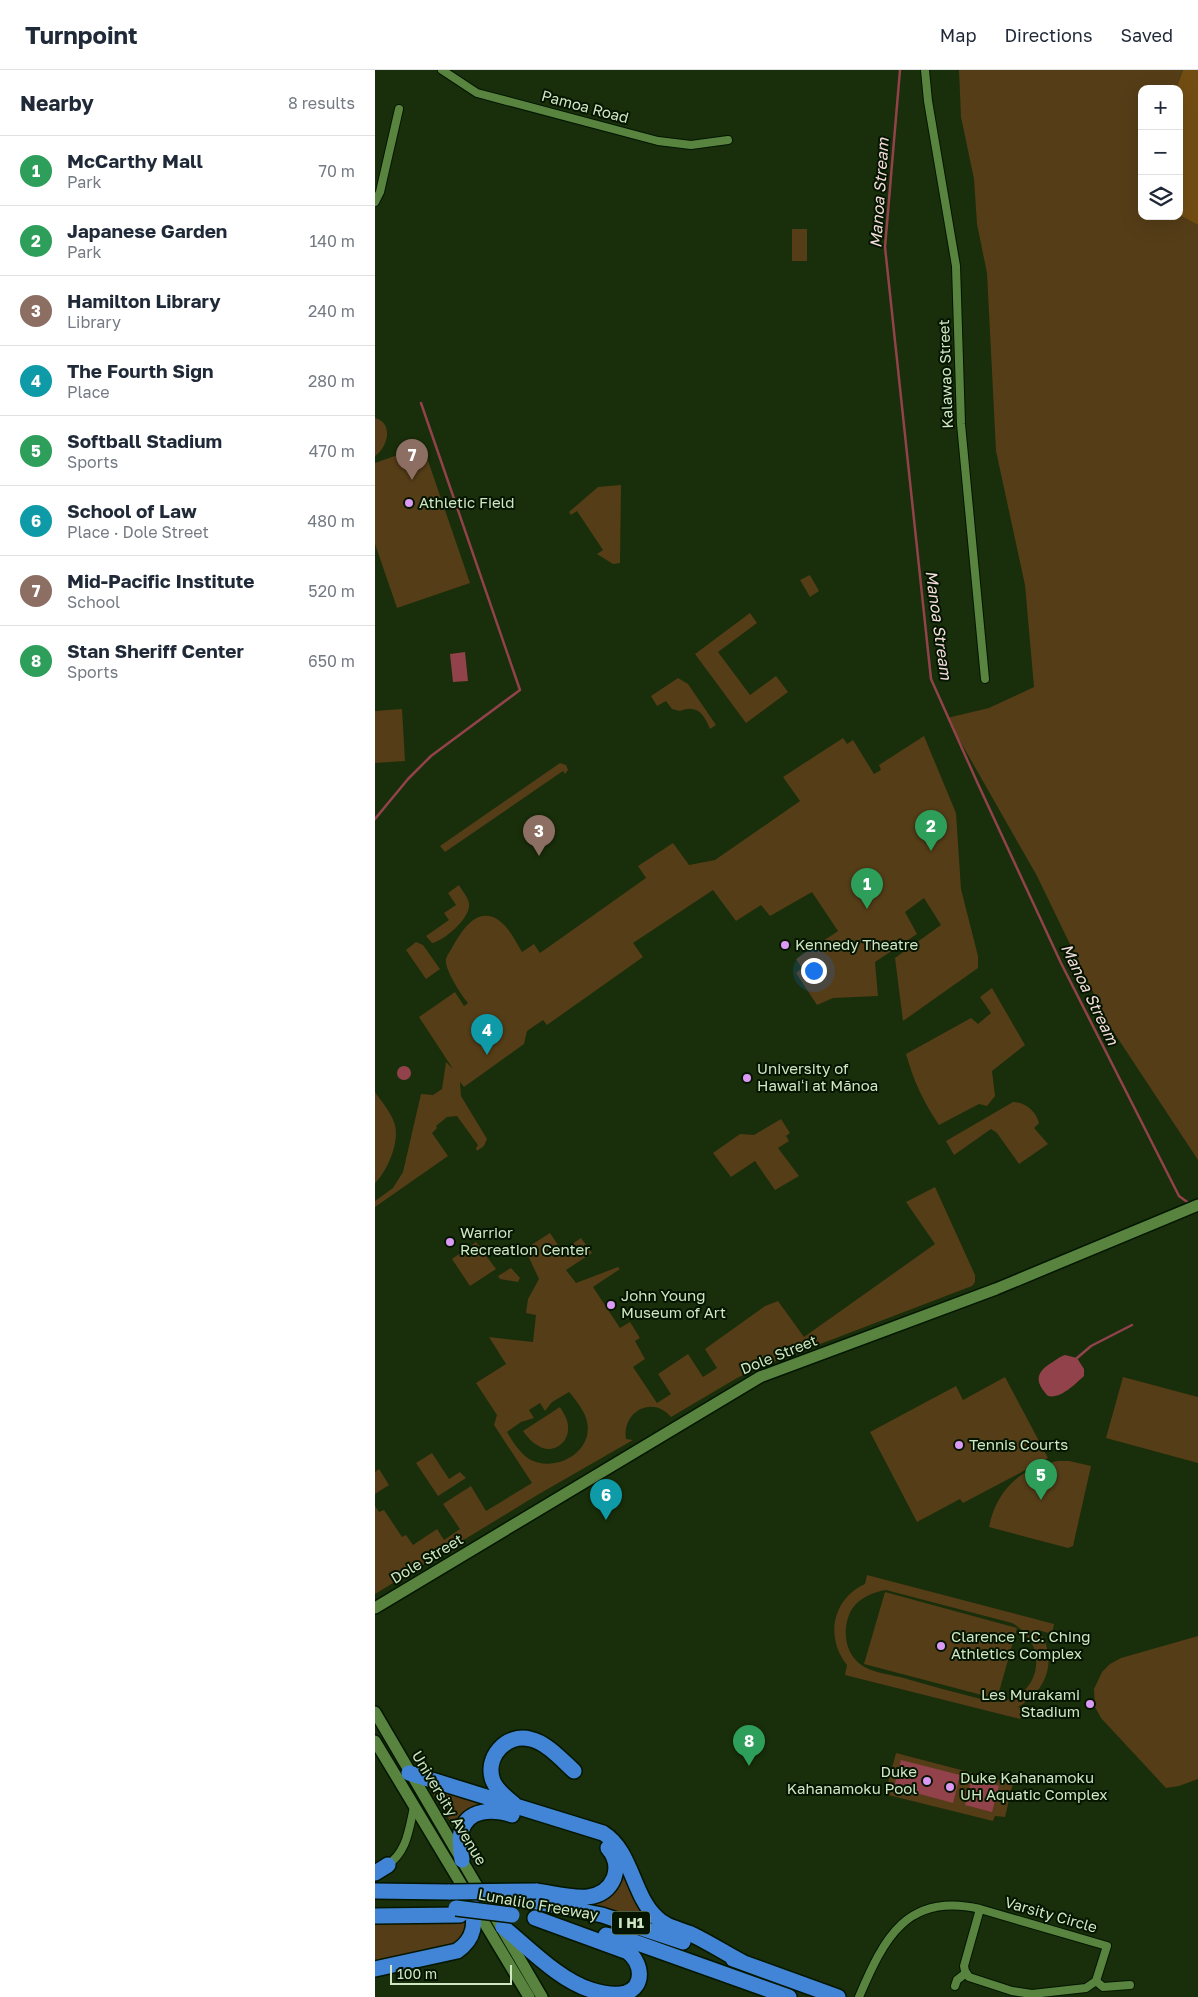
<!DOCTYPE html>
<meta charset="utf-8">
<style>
:root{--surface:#fff;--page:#f6f6f7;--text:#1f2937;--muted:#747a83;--line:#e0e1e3;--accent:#0b8043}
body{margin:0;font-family:"Golos Text",sans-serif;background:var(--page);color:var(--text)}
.controls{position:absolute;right:15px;top:15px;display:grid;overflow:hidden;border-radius:10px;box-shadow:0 5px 20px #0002}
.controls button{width:45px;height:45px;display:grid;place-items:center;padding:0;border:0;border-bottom:1px solid var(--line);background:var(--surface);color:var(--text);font:25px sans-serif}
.scale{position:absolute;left:15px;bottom:12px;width:122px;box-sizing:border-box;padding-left:5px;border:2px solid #cfe7c4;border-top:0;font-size:14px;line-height:18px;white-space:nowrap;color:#cfe7c4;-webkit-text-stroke:4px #051500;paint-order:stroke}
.you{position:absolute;left:438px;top:900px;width:18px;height:18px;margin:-12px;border:4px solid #fff;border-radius:50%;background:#1a73e8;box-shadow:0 0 0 8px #1a73e833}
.badge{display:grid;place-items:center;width:32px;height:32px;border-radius:50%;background:var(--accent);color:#fff;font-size:16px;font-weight:700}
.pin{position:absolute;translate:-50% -41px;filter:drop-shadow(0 1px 2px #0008)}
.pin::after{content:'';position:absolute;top:26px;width:18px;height:15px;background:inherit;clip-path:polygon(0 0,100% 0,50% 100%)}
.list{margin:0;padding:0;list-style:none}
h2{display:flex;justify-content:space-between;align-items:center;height:65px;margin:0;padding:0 20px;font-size:21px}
h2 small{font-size:16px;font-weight:400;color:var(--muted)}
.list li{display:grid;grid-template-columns:32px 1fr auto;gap:15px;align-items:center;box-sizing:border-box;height:70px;padding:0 20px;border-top:1px solid var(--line)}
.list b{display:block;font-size:19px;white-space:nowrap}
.list p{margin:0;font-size:16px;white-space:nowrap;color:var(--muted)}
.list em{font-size:16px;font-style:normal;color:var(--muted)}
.icon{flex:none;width:28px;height:28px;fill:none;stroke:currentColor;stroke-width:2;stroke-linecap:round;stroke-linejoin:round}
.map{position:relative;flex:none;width:823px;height:1927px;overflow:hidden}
header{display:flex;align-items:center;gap:30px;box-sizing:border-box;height:70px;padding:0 25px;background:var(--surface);border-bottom:1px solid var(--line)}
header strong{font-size:24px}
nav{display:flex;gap:28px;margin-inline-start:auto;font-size:18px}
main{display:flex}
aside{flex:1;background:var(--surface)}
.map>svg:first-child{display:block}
</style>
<header>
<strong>Turnpoint</strong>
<nav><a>Map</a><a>Directions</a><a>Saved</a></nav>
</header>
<main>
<aside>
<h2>Nearby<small>8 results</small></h2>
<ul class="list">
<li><span class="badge" style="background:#2e9e5b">1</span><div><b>McCarthy Mall</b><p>Park</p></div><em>70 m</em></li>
<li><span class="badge" style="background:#2e9e5b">2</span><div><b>Japanese Garden</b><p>Park</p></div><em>140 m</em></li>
<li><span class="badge" style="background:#8d6e63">3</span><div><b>Hamilton Library</b><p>Library</p></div><em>240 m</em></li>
<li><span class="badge" style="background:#0f9aa8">4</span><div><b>The Fourth Sign</b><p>Place</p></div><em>280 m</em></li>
<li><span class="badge" style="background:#2e9e5b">5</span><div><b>Softball Stadium</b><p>Sports</p></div><em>470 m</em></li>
<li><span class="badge" style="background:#0f9aa8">6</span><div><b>School of Law</b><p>Place · Dole Street</p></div><em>480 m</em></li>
<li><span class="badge" style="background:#8d6e63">7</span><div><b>Mid-Pacific Institute</b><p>School</p></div><em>520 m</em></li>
<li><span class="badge" style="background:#2e9e5b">8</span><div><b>Stan Sheriff Center</b><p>Sports</p></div><em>650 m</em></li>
</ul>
</aside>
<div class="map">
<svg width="823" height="1927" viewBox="0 0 823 1927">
<rect width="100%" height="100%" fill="#192e0a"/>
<path fill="#553d17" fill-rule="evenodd" d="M 584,0 L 808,0 L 801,19 L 767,19 L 767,146 L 804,145 L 823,155 L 823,1090 L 734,955 L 662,806 L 572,648 L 614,638 L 659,617 L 650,515 L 621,381 L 612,203 L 602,154 L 599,109 L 586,47 Z
M 417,159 L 432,159 L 432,191 L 417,191 Z
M 0,348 C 19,353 13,377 0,386 Z
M 48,376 L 95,513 L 22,538 L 0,474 L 0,393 Z
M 246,415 L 245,493 L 238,494 L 222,484 L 228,480 L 202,441 L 196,445 L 194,442 L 223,417 Z
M 435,505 L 444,521 L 435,527 L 425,510 Z
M 375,543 L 382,553 L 343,582 L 375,625 L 401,606 L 413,622 L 371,653 L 320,584 Z
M 303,608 L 313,614 L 341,655 L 335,659 C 329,644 322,634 305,641 L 297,639 L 291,631 L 282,636 L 276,626 Z
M 27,639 L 30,691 L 0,693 L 0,641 Z
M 549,666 L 581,743 L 586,819 L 603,886 L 603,898 L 528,951 L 520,888 L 566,855 L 549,828 L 530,842 L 542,864 L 500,892 L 503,926 L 458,928 L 442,935 L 421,903 L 427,898 L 421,889 L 463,861 L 437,822 L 395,846 L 386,835 L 361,851 L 338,820 L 258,873 L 268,887 L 172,955 L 168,950 L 152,961 L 149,974 L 89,1017 L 85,1012 L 86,1026 L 112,1069 L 109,1076 L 102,1081 L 101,1078 L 103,1075 L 82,1046 L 72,1047 L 61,1056 L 62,1058 L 57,1063 L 73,1086 L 0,1137 L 0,1131 L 18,1118 L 28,1102 L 46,1024 L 58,1025 L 67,1019 L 71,992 L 78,999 L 44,947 L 80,922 L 89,936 L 93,933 C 87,926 69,899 71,889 C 72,885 76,880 78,876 C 86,862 99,840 118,847 C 132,853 140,870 147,882 L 159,874 L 165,883 L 271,808 L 263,796 L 298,773 L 314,795 L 340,790 L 425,731 L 408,707 L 468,668 L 472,674 L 478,670 L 499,704 L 506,700 L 504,695 Z
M 185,693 L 191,695 L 193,700 L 190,704 L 188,701 L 70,782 L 65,776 Z
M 84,815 C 87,821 95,829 94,836 C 94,849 69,871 57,873 L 51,866 L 74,850 L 69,843 L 81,835 L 73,823 Z
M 41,872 L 48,875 L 65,899 L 51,909 L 31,880 Z
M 617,918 L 650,975 L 617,1001 L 620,1026 L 612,1036 L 604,1034 L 564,1055 C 548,1031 539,1012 531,984 L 596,948 L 603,954 L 616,943 L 605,927 Z
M 0,1022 C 6,1031 15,1041 19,1052 C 26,1069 13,1101 0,1113 Z
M 638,1032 C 650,1032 661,1041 664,1053 L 659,1058 L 673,1074 L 644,1094 L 622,1063 L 616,1059 L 579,1085 L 571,1071 Z
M 406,1049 L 415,1063 L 411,1066 L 414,1071 L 403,1078 L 424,1106 L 400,1120 L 380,1091 L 356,1107 L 338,1083 L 365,1064 L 379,1065 Z
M 560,1117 L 600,1205 L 600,1212 L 597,1216 L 385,1297 L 362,1308 L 296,1347 C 278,1325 247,1341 251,1369 L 258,1370 L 164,1424 L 0,1524 L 0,1436 L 4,1442 L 9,1440 L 27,1467 L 31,1465 L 38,1475 L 62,1459 L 69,1470 L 85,1459 L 68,1434 L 96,1416 L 111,1441 L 157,1413 L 119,1355 L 122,1345 L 101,1313 L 131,1294 L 114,1267 L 158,1272 L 161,1245 L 151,1243 L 153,1229 L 164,1209 L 150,1179 L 175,1163 L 187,1181 L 206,1168 L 217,1183 L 191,1200 L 201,1213 L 243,1197 L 245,1199 L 218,1217 L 245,1258 L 255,1252 L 265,1268 L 260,1271 L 270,1289 L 258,1297 L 282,1333 L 296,1324 L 283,1304 L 313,1284 L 328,1307 L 342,1298 L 330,1279 L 390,1236 L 403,1231 L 429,1267 L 560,1174 L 531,1132 ZM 194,1322 C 200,1329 208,1339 211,1348 C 222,1381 180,1404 154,1389 C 145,1383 138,1372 132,1362 L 146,1352 L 159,1348 L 154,1340 L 165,1333 L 170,1341 L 177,1332 Z
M 101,1172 L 121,1199 L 95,1216 L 77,1189 Z
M 136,1198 L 145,1208 L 143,1212 L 125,1209 L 123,1206 Z
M 630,1307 L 673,1388 L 588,1433 L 585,1429 L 542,1452 L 495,1362 L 581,1316 L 588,1330 Z
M 748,1307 L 823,1327 L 823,1393 L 731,1368 Z
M 185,1337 C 189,1344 194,1351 193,1359 C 193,1375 175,1385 162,1375 C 156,1372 152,1366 148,1361 Z
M 57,1383 L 74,1409 L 85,1402 L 91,1408 L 63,1426 L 41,1393 Z
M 683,1391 L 694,1391 L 716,1396 L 698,1476 L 693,1478 L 614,1457 C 621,1420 646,1397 683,1391 Z
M 4,1399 L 14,1415 L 0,1424 L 0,1402 Z
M 492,1505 L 679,1554 L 677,1564 L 663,1560 C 684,1587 672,1622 643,1637 L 649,1640 L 645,1649 L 470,1605 L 472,1595 C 450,1568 457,1529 490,1514 ZM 511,1520 L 637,1553 C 675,1574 667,1628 622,1632 C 617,1632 611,1630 606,1629 C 579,1622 552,1615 525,1607 C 512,1604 495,1602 485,1594 C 471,1583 468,1564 473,1548 C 478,1531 494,1523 511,1520 Z
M 510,1522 L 642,1558 L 622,1629 L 489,1594 Z
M 823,1566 L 823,1709 L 804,1716 L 791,1718 L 726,1648 L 720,1637 L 719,1619 L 727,1602 L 735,1594 L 746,1588 Z
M 521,1683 L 628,1711 L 629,1706 L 639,1709 L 630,1747 L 620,1746 L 618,1751 L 513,1725 L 511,1720 Z
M 53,1715 L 228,1767 L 275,1851 L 197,1831 L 239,1815 L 229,1770 L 122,1738 L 82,1762 Z
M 100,1849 L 99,1870 L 0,1897 L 0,1850 Z"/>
<path fill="#714d12" d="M 808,0 L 823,0 L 823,155 L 804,145 L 804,19 L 801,19 Z"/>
<path fill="#92424b" d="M 90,582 L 93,611 L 78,612 L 75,584 Z
M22 1003a7 7 0 1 1 14 0a7 7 0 1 1-14 0Z
M 690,1285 L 702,1288 L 709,1299 L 709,1306 C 700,1314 686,1329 673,1326 C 661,1313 659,1304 676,1293 C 681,1290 684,1287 690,1285 Z
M 526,1690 L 585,1705 L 578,1733 L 519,1717 Z
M 597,1708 L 624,1716 L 617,1742 L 590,1735 Z"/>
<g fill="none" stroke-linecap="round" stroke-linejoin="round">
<path stroke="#92424b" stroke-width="2.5" d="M 525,0 L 510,177 L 556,609 L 603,714 L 686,893 L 804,1126 L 815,1134
M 0,749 L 33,709 L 56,686 L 145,620 L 46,333
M 702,1288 L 716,1276 L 757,1255"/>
<g stroke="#031600" stroke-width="10">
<path id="street" d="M 67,0 L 102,23 L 283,71 L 316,75 L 353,70
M 550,0 L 553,31 L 581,196 L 586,354 L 610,609
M 0,132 L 5,122 L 24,39
M 11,1796 C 32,1783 34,1759 39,1737
M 721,1911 L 728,1917 L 755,1915
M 580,1916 L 582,1910 L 591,1903
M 484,1927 C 509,1868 532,1822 605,1839 L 732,1876 L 721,1911 L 711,1918 L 657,1924 L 637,1921 L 594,1907 L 590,1901 L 589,1896 L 605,1839"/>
</g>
<g stroke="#031600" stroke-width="14">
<path id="secondary" d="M 0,1538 L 385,1307 L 621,1219 L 823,1135
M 0,1642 L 167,1927
M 0,1671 L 154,1927"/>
</g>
<g stroke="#031600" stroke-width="18">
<path id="highway" d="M 34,1703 L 228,1763 C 257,1781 257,1824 281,1847 C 290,1857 304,1859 316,1864 C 333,1872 350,1883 367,1892
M 139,1734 C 131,1727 122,1721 118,1711 C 109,1688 131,1663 155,1669 C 171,1672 187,1690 199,1701
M 87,1790 C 86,1781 84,1771 86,1762 C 92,1738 119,1739 137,1745
M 0,1803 L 13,1795
M 0,1821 L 75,1822
M 161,1821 C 187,1824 226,1839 239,1808 C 243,1797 240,1786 233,1778
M 141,1828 L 227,1845 L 308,1872
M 0,1846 L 85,1845
M 128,1857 C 154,1878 184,1910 216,1920 C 226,1923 240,1926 251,1923 C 270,1916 267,1893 253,1882 L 160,1848
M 231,1865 L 254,1870 L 414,1927
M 358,1889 L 463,1927
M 0,1899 L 82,1881 C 101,1868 100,1853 97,1833"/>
</g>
<use href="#street" stroke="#598440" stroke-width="8"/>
<use href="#secondary" stroke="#598440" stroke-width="11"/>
<use href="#highway" stroke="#4285d6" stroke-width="15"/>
<g stroke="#031600" stroke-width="18" stroke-linecap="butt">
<path id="highway-bridge" d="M 75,1822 L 161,1821
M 81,1838 L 137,1845"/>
</g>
<use href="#highway-bridge" stroke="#4285d6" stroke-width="15"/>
</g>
<g fill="#da9af6" stroke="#051500" stroke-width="2">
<circle cx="34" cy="433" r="5"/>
<circle cx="410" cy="875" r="5"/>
<circle cx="372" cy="1008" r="5"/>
<circle cx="75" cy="1172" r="5"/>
<circle cx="236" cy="1235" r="5"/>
<circle cx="584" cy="1375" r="5"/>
<circle cx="566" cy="1576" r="5"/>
<circle cx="715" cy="1634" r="5"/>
<circle cx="552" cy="1711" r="5"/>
<circle cx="575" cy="1717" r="5"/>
</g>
<g text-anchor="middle" stroke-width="4" stroke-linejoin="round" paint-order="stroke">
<rect fill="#051500" stroke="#92a889" stroke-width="1" x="237" y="1841.5" width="38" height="23" rx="4"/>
<g font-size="14" font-weight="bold" fill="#cfe7c4">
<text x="256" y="1858">I H1</text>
</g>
<g font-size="15" fill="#cfe7c4" stroke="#051500">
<text transform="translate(210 37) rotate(15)" y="5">Pamoa Road</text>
<text transform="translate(571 304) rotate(-92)" y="5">Kalawao Street</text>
<text transform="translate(404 1285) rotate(-22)" y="5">Dole Street</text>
<text transform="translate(52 1489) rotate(-31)" y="5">Dole Street</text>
<text transform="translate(74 1738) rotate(59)" y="5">University Avenue</text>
<text transform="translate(163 1835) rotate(10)" y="5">Lunalilo Freeway</text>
<text transform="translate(676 1845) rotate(16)" y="5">Varsity Circle</text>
</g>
<g font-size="15" fill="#cfe7c4" stroke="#051500" text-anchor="start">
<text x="44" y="438">Athletic Field</text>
<text x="420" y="880">Kennedy Theatre</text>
<text x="382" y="1004">University of<tspan x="382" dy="17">Hawaiʻi at Mānoa</tspan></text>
<text x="85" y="1168">Warrior<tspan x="85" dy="17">Recreation Center</tspan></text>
<text x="246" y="1231">John Young<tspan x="246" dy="17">Museum of Art</tspan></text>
<text x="594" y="1380">Tennis Courts</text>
<text x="576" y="1572">Clarence T.C. Ching<tspan x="576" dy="17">Athletics Complex</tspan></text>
<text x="705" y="1630" text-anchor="end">Les Murakami<tspan x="705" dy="17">Stadium</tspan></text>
<text x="542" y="1707" text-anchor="end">Duke<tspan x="542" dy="17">Kahanamoku Pool</tspan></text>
<text x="585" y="1713">Duke Kahanamoku<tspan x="585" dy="17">UH Aquatic Complex</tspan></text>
</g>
<g font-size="16" font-style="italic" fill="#f4dbdc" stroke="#051500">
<text transform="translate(504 123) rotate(-86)" y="6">Manoa Stream</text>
<text transform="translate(564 555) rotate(82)" y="6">Manoa Stream</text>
<text transform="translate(715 924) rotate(64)" y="6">Manoa Stream</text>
</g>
</g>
</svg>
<div class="controls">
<button>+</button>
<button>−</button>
<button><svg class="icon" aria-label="layers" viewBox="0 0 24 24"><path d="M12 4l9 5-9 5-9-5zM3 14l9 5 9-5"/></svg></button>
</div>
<div class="scale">100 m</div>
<div class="you"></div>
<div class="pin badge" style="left:492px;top:839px;background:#2e9e5b">1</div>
<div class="pin badge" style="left:556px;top:781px;background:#2e9e5b">2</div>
<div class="pin badge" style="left:164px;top:786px;background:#8d6e63">3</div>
<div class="pin badge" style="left:112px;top:985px;background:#0f9aa8">4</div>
<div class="pin badge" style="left:666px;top:1430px;background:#2e9e5b">5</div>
<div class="pin badge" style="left:231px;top:1450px;background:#0f9aa8">6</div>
<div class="pin badge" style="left:37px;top:410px;background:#8d6e63">7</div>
<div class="pin badge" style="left:374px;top:1696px;background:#2e9e5b">8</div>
</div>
</main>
